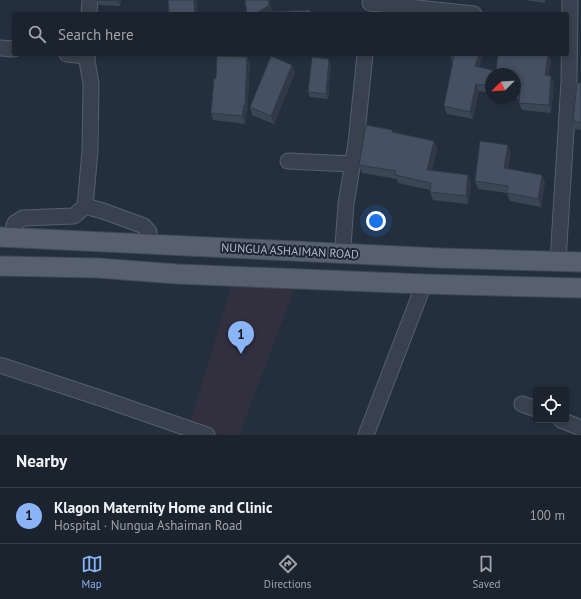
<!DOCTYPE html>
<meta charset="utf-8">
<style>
:root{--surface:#1b232e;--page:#242b36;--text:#f1f3f6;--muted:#a0a4aa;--line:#39404a;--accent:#8ab4f8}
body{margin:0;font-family:"PT Sans",sans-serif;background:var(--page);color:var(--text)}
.controls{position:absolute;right:12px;bottom:12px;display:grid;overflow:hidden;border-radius:4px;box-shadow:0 2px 6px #0003}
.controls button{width:36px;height:36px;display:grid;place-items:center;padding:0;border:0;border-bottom:1px solid var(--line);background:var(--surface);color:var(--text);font:20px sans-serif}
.compass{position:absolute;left:485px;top:68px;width:36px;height:36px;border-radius:50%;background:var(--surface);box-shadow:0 2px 6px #0003;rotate:246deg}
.you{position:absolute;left:376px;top:221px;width:14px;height:14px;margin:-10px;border:3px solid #fff;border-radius:50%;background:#1a73e8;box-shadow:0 0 0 6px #1a73e833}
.badge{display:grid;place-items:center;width:26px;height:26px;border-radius:50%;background:var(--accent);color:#111;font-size:13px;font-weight:700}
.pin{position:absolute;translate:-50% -33px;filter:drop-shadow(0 1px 2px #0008)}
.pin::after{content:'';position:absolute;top:21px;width:14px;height:12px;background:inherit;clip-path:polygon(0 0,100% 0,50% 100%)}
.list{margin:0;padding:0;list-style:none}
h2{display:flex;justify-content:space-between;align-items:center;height:52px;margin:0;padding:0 16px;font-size:17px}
h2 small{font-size:13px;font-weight:400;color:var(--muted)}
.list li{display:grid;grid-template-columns:26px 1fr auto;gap:12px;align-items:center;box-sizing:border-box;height:56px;padding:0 16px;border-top:1px solid var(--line)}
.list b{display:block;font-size:15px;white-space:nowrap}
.list p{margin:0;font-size:13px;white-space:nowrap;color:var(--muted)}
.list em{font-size:13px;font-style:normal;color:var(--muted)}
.icon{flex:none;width:22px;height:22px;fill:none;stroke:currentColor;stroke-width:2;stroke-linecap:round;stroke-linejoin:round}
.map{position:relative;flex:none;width:581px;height:435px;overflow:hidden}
.search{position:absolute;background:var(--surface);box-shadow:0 2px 6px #0003;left:12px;right:12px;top:12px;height:44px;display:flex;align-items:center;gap:10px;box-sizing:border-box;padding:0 14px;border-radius:4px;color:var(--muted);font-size:15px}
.sheet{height:108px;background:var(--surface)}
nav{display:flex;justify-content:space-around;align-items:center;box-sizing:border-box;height:56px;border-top:1px solid var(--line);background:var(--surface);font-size:11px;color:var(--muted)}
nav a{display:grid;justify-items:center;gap:2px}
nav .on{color:var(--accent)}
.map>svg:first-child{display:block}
</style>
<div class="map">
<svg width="581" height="435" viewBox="0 0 581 435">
<rect width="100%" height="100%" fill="#242f3e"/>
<path fill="#32303f" d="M 232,284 L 296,285 L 239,435 L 224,435 L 190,423 Z"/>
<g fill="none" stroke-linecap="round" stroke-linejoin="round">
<g stroke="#565f6c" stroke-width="17">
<path id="minor" d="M 370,3 L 474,14
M 89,14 L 90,0
M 0,48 L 14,49
M 67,54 L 86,56 L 88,54
M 288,161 L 353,164
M 85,206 L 103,211 L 144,226 L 149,232 L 147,245
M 10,238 L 15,223 L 23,218 L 74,216 L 85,206 L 90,151 L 91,84 L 86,54
M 339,253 L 343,246 L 346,204 L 356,143 L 365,54
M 558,261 L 569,81 L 570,0
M 0,365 L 103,399 L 207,435
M 522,404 L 536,409
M 561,420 L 581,428
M 366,435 L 424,284"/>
</g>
<g stroke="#414a57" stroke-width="21">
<path id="major" d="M 0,237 L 440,258 L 581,262
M 0,266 L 98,268 L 177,274 L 424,284 L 581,288"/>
</g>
<use href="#minor" stroke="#38414e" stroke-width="15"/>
<use href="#major" stroke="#56606e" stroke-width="19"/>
</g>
<path fill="#3b4654" d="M 97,0 L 121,0 L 120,6 L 99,5 Z
M 525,0 L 545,0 L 545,3 Z
M 450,54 L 479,67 L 496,71 L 548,54 L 551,61 L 548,76 L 554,83 L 551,113 L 522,110 L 519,103 L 520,99 L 515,98 L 515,74 L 491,74 L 491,93 L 479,91 L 473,119 L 447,114 L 444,106 L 453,63 L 452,63 Z
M 250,64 L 247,113 L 246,112 L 245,124 L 213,120 L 211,113 L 216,79 Z
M 331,64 L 328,99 L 310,97 L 308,92 Z
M 292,65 L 295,73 L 274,124 L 252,115 L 250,107 Z
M 581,83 L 581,130 L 575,129 L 573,121 Z
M 393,130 L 393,132 L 434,141 L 437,149 L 432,170 L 468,175 L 471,183 L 468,204 L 433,200 L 430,192 L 430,190 L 398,183 L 397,179 L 362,173 L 359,165 Z
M 511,153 L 508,168 L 545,182 L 541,207 L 510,201 L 507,193 L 478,189 L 475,181 Z"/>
<path fill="#303945" d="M 118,0 L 121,0 L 120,6 L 118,1 Z
M 194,0 L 197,0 L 198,14 L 195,14 Z
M 268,0 L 270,0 L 272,13 L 268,12 L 269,14 L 258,14 L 257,13 Z
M 479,54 L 484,54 L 477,73 L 475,66 Z
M 548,54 L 551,61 L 547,82 L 545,75 Z
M 247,57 L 250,64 L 247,113 L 245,106 Z
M 329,59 L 331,64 L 328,99 L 326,94 Z
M 292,65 L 295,73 L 274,124 L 271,116 Z
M 551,76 L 554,83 L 551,113 L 549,105 Z
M 476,84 L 479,91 L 473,119 L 470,112 Z
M 244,105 L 246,112 L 245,124 L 242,116 Z
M 434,141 L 437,149 L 430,178 L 427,170 Z
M 508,145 L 511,153 L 507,176 L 504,168 Z
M 468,175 L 471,183 L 468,204 L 466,196 Z
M 542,175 L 545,182 L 541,207 L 538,199 Z"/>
<path fill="#455162" stroke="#303945" d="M 97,0 L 118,0 L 118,1 Z
M 168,0 L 194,0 L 195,14 L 169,14 Z
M 245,0 L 268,0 L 269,5 L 257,13 L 247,14 Z
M 310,10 L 311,14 L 269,14 L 268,12 Z
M 450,54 L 479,54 L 475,66 L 496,71 L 498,54 L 548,54 L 545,75 L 551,76 L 549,105 L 519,103 L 520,92 L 515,91 L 515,74 L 491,74 L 491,86 L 476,84 L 470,112 L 444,106 L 454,56 L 450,56 Z
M 217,56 L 247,57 L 245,106 L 244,105 L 242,116 L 211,113 L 214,78 L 216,79 Z
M 271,56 L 292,65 L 271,116 L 250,107 Z
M 312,57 L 329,59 L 326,94 L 308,92 Z
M 577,83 L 581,83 L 581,123 L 573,121 Z
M 366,125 L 393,130 L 392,132 L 434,141 L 427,170 L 468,175 L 466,196 L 430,192 L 431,183 L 395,175 L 396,171 L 359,165 Z
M 480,141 L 508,145 L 504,168 L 542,175 L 538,199 L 507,193 L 508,186 L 475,181 Z"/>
<g text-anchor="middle" stroke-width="4" stroke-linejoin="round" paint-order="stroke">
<g font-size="12" fill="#b4bcc9" stroke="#1d2633">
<text transform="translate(290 251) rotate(3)" y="4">NUNGUA ASHAIMAN ROAD</text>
</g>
</g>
</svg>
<div class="controls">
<button><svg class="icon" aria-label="locate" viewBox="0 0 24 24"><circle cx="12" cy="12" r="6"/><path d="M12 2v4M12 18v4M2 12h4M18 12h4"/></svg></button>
</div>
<svg class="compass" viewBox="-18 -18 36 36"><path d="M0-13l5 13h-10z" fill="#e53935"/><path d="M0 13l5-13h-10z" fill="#a0a4aa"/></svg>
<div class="you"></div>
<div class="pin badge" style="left:241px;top:354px">1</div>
<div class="search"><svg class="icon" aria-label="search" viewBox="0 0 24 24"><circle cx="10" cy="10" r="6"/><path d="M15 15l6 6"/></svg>Search here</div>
</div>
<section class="sheet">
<h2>Nearby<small></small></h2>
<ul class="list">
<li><span class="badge">1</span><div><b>Klagon Maternity Home and Clinic</b><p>Hospital · Nungua Ashaiman Road</p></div><em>100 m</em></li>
</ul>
</section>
<nav>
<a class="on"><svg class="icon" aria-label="map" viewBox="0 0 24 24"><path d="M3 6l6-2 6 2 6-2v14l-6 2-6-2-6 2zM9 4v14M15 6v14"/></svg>Map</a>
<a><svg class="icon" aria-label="directions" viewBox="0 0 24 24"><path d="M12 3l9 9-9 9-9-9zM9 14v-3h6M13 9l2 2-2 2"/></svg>Directions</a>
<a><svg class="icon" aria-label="saved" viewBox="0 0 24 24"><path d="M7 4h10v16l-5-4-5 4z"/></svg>Saved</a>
</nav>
